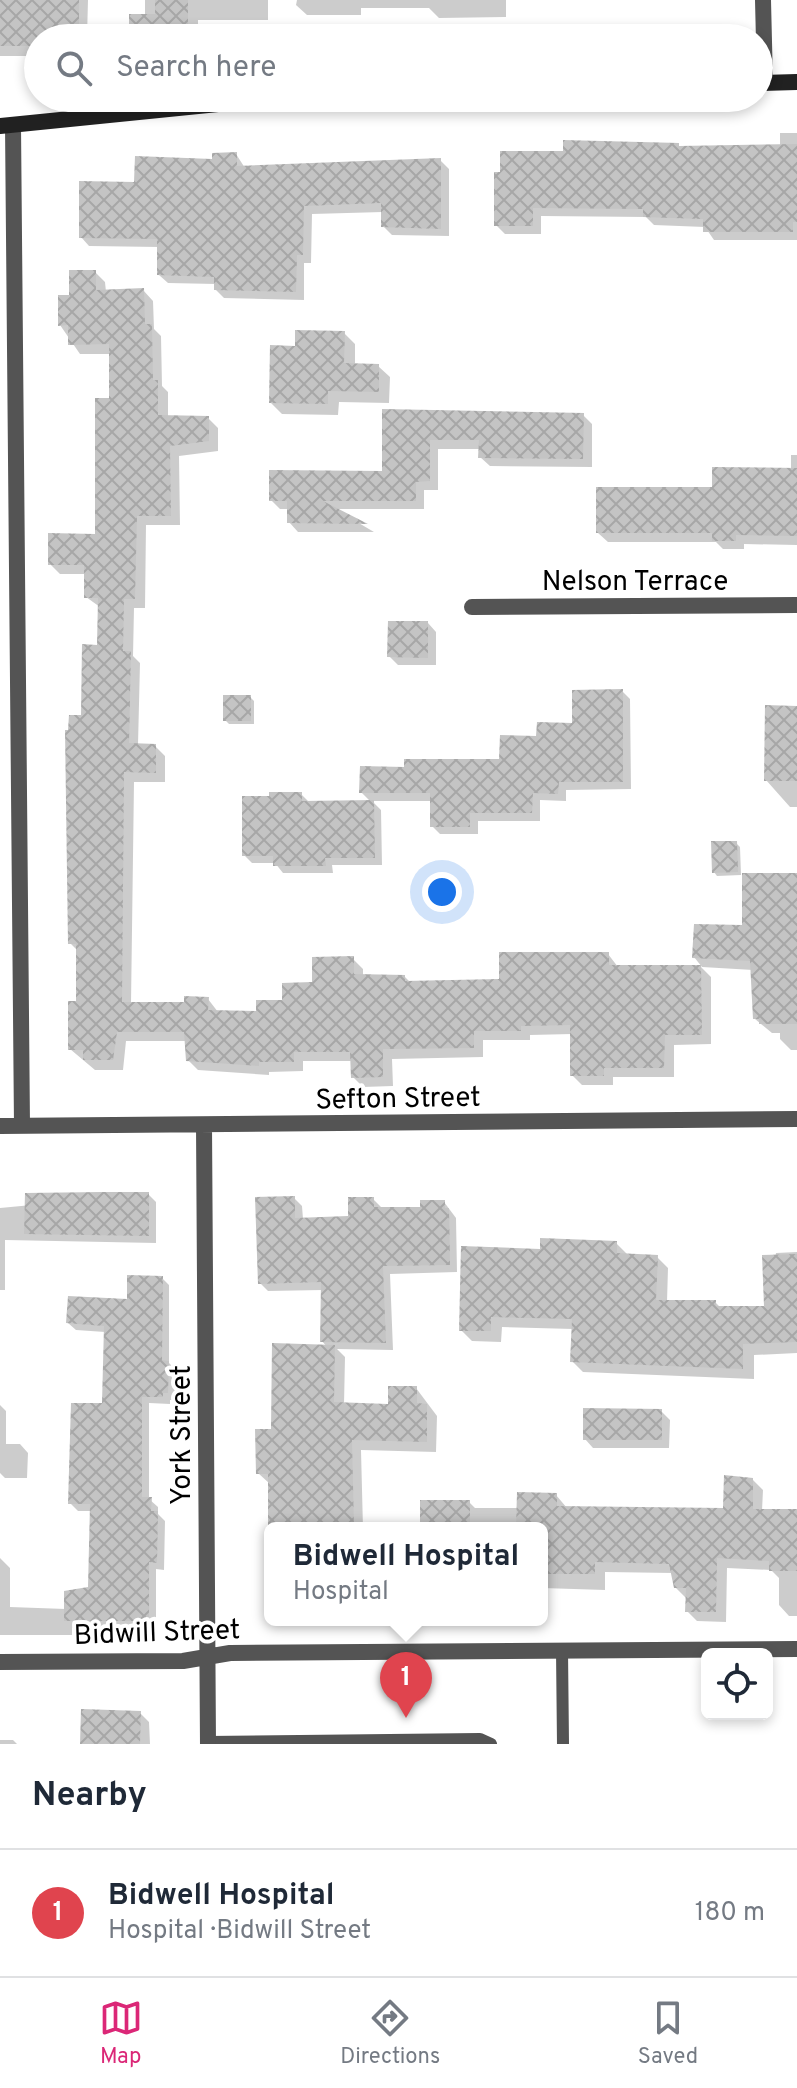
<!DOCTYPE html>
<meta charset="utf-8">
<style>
:root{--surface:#fff;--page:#f2f2f3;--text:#1f2937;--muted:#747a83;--line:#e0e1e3;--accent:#db2777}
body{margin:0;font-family:Overpass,sans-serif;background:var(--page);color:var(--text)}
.controls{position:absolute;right:24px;bottom:24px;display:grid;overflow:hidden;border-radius:12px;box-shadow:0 4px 12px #0003}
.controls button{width:72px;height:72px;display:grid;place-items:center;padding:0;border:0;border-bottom:2px solid var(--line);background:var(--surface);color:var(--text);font:40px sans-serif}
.you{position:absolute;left:442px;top:892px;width:28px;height:28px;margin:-20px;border:6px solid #fff;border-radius:50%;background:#1a73e8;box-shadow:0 0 0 12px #1a73e833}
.badge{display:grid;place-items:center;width:52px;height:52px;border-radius:50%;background:var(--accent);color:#fff;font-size:26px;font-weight:700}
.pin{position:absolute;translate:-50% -66px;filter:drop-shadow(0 2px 4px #0008)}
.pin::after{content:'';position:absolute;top:42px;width:28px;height:24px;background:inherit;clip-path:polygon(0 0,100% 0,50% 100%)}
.popup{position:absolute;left:264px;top:1522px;width:284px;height:104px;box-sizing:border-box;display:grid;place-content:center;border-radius:12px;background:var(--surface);filter:drop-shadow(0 2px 6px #0005);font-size:26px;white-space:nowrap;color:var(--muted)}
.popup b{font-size:30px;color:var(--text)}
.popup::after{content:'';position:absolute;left:50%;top:100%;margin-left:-16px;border:16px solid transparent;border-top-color:var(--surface)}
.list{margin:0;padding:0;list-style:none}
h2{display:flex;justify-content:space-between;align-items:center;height:104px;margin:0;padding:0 32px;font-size:34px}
h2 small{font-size:26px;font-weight:400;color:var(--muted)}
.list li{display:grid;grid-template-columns:52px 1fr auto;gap:24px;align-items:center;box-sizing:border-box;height:128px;padding:0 32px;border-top:2px solid var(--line)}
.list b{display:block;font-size:30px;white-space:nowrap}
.list p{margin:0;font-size:26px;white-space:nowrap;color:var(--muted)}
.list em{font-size:26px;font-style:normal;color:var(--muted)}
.icon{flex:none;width:44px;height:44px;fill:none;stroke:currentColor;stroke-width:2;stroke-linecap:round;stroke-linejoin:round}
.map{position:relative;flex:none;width:797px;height:1744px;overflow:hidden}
.search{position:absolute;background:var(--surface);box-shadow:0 4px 12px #0003;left:24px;right:24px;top:24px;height:88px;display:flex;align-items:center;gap:20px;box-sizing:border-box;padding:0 28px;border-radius:44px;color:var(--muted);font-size:30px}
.sheet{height:232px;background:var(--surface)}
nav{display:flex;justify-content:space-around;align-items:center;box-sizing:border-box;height:112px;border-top:2px solid var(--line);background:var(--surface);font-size:22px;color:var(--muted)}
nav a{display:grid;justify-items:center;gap:4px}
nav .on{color:var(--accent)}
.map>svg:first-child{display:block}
</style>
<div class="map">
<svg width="797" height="1744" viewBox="0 0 797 1744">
<defs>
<pattern id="building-cross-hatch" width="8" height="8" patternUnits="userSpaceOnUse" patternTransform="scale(2)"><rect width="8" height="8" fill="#c4c4c4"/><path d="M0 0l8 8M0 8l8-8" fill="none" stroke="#a7a7a7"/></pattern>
</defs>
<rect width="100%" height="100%" fill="#fff"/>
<path fill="#0003" d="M 0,0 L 88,0 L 87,38 L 38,38 L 38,56 L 0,56 Z
M 145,0 L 268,0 L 268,20 L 198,20 L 198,38 L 131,38 L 145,16 Z
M 297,0 L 506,0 L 506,17 L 439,18 L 429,8 L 361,8 L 361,15 L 307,15 L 296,5 Z
M 780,133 L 797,133 L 797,240 L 714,240 L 705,227 L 654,225 L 646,217 L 541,216 L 541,234 L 505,234 L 496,225 L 565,153 L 678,145 L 682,148 L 780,147 Z
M 236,154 L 245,168 L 440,160 L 449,169 L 449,236 L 392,235 L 383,226 L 383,212 L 312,214 L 311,263 L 304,263 L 304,300 L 224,298 L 216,290 L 216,284 L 168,283 L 159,275 L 159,247 L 89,246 L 81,237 L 136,184 Z
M 95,272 L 105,282 L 106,292 L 143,290 L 153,301 L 154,329 L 161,336 L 162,386 L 168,392 L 168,417 L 208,418 L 218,428 L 218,451 L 179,456 L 180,525 L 146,525 L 145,608 L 134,608 L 133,656 L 140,663 L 138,745 L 155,746 L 165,756 L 165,782 L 134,782 L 131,1004 L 186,1004 L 208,999 L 218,1012 L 258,1013 L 284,1002 L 353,959 L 363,969 L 363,976 L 405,977 L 411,983 L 501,981 L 608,954 L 618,967 L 701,967 L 711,977 L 711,1044 L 674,1045 L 674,1077 L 613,1077 L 613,1085 L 582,1085 L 572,1075 L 572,1034 L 530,1035 L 530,1040 L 483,1040 L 483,1057 L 392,1059 L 393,1086 L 363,1087 L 353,1077 L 352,1061 L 303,1061 L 303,1071 L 269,1072 L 269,1075 L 198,1070 L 188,1060 L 186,1041 L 126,1041 L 123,1070 L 95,1070 L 70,1049 L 78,1003 L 78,951 L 70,943 L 83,717 L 99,647 L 100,607 L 86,597 L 86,574 L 60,574 L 50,564 L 97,537 L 111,400 L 111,354 L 80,354 L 60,325 L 71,296 Z
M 344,333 L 355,344 L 355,366 L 378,366 L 390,377 L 389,403 L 339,402 L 338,415 L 282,414 L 271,403 L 297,348 Z
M 384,411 L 583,415 L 592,424 L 592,467 L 490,466 L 480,457 L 481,449 L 438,449 L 438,490 L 424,490 L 424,509 L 335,509 L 374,532 L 298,532 L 289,522 L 289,509 L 280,509 L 271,500 L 384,473 Z
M 791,455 L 797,455 L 797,545 L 744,544 L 744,549 L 723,549 L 716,542 L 608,542 L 598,533 L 714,489 L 791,470 Z
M 428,623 L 436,632 L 436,665 L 398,665 L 389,656 Z
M 622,691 L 630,699 L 631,789 L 566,790 L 566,801 L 540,800 L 540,821 L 478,821 L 478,834 L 440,834 L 432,826 L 432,801 L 372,801 L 381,810 L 382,865 L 332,865 L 333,873 L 283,873 L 275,863 L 252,863 L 244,855 L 301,794 L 310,803 L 371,802 L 361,792 L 406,769 L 501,761 L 538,738 L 574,725 Z
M 250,697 L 254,701 L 254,724 L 229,724 L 225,720 Z
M 797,708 L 797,807 L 790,807 L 766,780 Z
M 736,843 L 740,847 L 741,875 L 717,876 L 714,872 Z
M 797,875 L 797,1050 L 791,1050 L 780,1039 L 780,1033 L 772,1033 L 755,1019 L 753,970 L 702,967 L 694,957 L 744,927 Z
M 148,1194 L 156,1202 L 156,1243 L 5,1240 L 5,1290 L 0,1290 L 0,1208 Z
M 294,1198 L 302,1206 L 303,1219 L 351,1218 L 373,1199 L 381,1207 L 422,1209 L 444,1202 L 456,1218 L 457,1272 L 390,1274 L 393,1350 L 337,1349 L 345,1357 L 344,1405 L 390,1407 L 416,1388 L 437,1416 L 436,1452 L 361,1450 L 363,1528 L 270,1528 L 270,1549 L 269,1548 L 270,1484 L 258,1473 L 273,1431 L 327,1347 L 322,1341 L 323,1290 L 268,1291 L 260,1283 Z
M 616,1243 L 627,1254 L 657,1257 L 668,1268 L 667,1302 L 715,1302 L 721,1308 L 766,1308 L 776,1253 L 797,1252 L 797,1353 L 754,1355 L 754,1379 L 583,1372 L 572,1361 L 573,1329 L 502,1327 L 501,1342 L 472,1341 L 461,1330 L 542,1251 Z
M 162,1278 L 169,1285 L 169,1363 L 176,1370 L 175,1400 L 170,1400 L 170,1404 L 149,1403 L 149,1499 L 158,1507 L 158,1514 L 165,1521 L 164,1570 L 156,1569 L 156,1628 L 72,1628 L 72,1635 L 0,1635 L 0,1558 L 10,1568 L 10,1607 L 66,1609 L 90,1588 L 92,1511 L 78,1511 L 70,1503 L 103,1405 L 105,1332 L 76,1330 L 68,1323 L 129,1301 Z
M 0,1405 L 6,1411 L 6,1444 L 20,1444 L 28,1453 L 27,1478 L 5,1478 L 0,1473 Z
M 661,1411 L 670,1420 L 669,1448 L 593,1448 L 585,1439 Z
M 753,1480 L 763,1490 L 762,1511 L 797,1511 L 797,1616 L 789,1616 L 779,1605 L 779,1578 L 771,1570 L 727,1568 L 726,1622 L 697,1621 L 687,1611 L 686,1598 L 675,1587 L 673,1573 L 605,1572 L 605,1590 L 542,1588 L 542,1528 L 422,1528 L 469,1502 L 475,1508 L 518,1508 L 556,1495 L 567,1508 L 725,1510 Z
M 140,1713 L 149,1722 L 150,1744 L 82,1744 Z
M 0,1740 L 13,1740 L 17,1744 L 0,1744 Z"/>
<path fill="url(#building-cross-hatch)" d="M 0,0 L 79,0 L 79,34 L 69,34 L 69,38 L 38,38 L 38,46 L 0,46 Z
M 155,0 L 188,0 L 188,38 L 129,38 L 129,14 L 155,14 Z
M 563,140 L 679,143 L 679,146 L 797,144 L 797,222 L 793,222 L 793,232 L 703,232 L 703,219 L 643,217 L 643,209 L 533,208 L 533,226 L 494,226 L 494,172 L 500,172 L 500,151 L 563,151 Z
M 237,152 L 237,166 L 441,158 L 441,229 L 381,227 L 381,203 L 304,206 L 303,255 L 297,255 L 296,292 L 214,290 L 214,277 L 157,275 L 157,239 L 79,238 L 79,181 L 134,182 L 135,156 L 212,159 L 212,153 Z
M 69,270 L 96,270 L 96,290 L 144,288 L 145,324 L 152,324 L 153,380 L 158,380 L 158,415 L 209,416 L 209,441 L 170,446 L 171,516 L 137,516 L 135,599 L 124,599 L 123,651 L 131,651 L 129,743 L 156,744 L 156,773 L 124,772 L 122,1002 L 184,1002 L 184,996 L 209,997 L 208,1010 L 256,1011 L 256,1000 L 282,1000 L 282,983 L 312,982 L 312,957 L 354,956 L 354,974 L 405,975 L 405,981 L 499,979 L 499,952 L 609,952 L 609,965 L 701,965 L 702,1035 L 665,1035 L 664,1068 L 604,1068 L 604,1076 L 570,1076 L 570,1025 L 521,1026 L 521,1031 L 474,1031 L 474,1048 L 383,1049 L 383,1077 L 351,1078 L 350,1052 L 294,1052 L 294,1062 L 259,1062 L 259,1066 L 186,1061 L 184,1032 L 117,1032 L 113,1060 L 83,1060 L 83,1050 L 68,1050 L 68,1001 L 76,1001 L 76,944 L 68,944 L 65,730 L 68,730 L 69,715 L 81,715 L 82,644 L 97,645 L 98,598 L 84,598 L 84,565 L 48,565 L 48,533 L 95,534 L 95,398 L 109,398 L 109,344 L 68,345 L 68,325 L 58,326 L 58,295 L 69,295 Z
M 295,330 L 345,331 L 344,363 L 379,364 L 379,392 L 328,391 L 328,404 L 269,403 L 270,345 L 295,346 Z
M 382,409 L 584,413 L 583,459 L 478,458 L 479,440 L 430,440 L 430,481 L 416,482 L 416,501 L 323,501 L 368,524 L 287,523 L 287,501 L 269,501 L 269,470 L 382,471 Z
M 712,467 L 797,468 L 797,536 L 736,535 L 736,541 L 712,541 L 712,533 L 596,533 L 596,487 L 712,487 Z
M 388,621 L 428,621 L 428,658 L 387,657 Z
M 623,689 L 623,782 L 559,782 L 558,794 L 533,793 L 532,813 L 470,813 L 470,827 L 430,827 L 430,793 L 359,793 L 360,766 L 404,767 L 404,759 L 499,759 L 500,735 L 536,736 L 537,722 L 572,723 L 572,690 Z
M 223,695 L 251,695 L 251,721 L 223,721 Z
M 765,705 L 797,706 L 797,781 L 764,781 Z
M 269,792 L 302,792 L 302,801 L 374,800 L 375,858 L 325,858 L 326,866 L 273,866 L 273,856 L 242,856 L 242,796 L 269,796 Z
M 711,841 L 737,841 L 738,872 L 712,873 Z
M 742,873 L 797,873 L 797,1024 L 759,1024 L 759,1019 L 753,1019 L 750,961 L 692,958 L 694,924 L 742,925 Z
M 101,1192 L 149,1192 L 149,1236 L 24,1234 L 25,1193 Z
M 295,1196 L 295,1218 L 348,1216 L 348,1197 L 374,1197 L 374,1207 L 420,1207 L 420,1200 L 445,1200 L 445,1208 L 449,1208 L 450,1265 L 383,1266 L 386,1343 L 320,1342 L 321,1282 L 258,1284 L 255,1197 Z
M 540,1238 L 617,1241 L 617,1253 L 658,1255 L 656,1300 L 716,1300 L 716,1306 L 764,1306 L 762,1255 L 797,1254 L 797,1342 L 743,1344 L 743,1369 L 570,1362 L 572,1319 L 491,1317 L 491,1331 L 459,1331 L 461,1246 L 540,1249 Z
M 127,1275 L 163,1276 L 162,1360 L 169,1361 L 168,1393 L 163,1393 L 163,1397 L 142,1397 L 142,1497 L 152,1497 L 151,1511 L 158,1511 L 157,1563 L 149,1562 L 149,1621 L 64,1621 L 64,1591 L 88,1587 L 90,1504 L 68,1504 L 71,1403 L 102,1403 L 104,1326 L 66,1323 L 68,1296 L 127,1299 Z
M 272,1343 L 335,1345 L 334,1402 L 388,1404 L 388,1386 L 417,1386 L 417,1403 L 427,1404 L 427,1442 L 352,1440 L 354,1528 L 268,1528 L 268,1474 L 256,1474 L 255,1429 L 271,1429 Z
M 583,1408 L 662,1409 L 662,1440 L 583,1440 Z
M 724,1475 L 753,1478 L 753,1509 L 797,1509 L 797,1571 L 769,1571 L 769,1561 L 717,1558 L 716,1612 L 685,1612 L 686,1588 L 674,1588 L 669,1564 L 595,1562 L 595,1574 L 542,1574 L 542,1528 L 516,1528 L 517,1492 L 557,1493 L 557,1506 L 723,1508 Z
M 420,1500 L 470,1500 L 470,1528 L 420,1528 Z
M 81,1709 L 141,1711 L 140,1744 L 80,1744 Z"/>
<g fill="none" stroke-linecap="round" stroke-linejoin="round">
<path stroke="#545454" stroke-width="12" d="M 562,1650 L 563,1744
M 208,1742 L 480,1739 L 491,1744"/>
<path stroke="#545454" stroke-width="16" d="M 763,0 L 765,83
M 13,125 L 22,1126
M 472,607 L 797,605
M 204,1125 L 208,1744
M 0,1126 L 797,1119
M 0,1662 L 183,1661 L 230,1653 L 797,1649"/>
<path stroke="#212121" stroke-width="16" d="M 759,83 L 797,82
M 0,126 L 279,98"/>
</g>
<g text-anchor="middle" stroke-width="8" stroke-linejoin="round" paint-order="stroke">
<g font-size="28" fill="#000" stroke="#fff">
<text x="635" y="590">Nelson Terrace</text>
<text transform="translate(398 1097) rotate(-1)" y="10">Sefton Street</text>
<text transform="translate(180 1435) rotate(-90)" y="10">York Street</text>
<text transform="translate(157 1631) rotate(-2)" y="10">Bidwill Street</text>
</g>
</g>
</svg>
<div class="controls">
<button><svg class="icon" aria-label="locate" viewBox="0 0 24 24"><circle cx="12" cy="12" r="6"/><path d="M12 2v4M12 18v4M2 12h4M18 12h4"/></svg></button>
</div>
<div class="you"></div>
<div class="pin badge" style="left:406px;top:1718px;background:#e0444e">1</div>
<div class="popup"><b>Bidwell Hospital</b>Hospital</div>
<div class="search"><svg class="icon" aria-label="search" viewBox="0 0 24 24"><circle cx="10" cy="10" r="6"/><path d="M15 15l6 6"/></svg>Search here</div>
</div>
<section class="sheet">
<h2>Nearby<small></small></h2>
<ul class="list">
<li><span class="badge" style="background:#e0444e">1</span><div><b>Bidwell Hospital</b><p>Hospital · Bidwill Street</p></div><em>180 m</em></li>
</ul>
</section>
<nav>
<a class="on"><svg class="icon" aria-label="map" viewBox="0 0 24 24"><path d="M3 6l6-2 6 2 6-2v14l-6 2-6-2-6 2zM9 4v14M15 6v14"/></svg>Map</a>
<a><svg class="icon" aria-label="directions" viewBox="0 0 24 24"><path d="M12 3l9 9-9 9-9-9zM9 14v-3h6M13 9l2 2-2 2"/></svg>Directions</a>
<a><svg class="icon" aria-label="saved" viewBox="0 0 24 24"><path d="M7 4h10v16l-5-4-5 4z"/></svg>Saved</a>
</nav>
